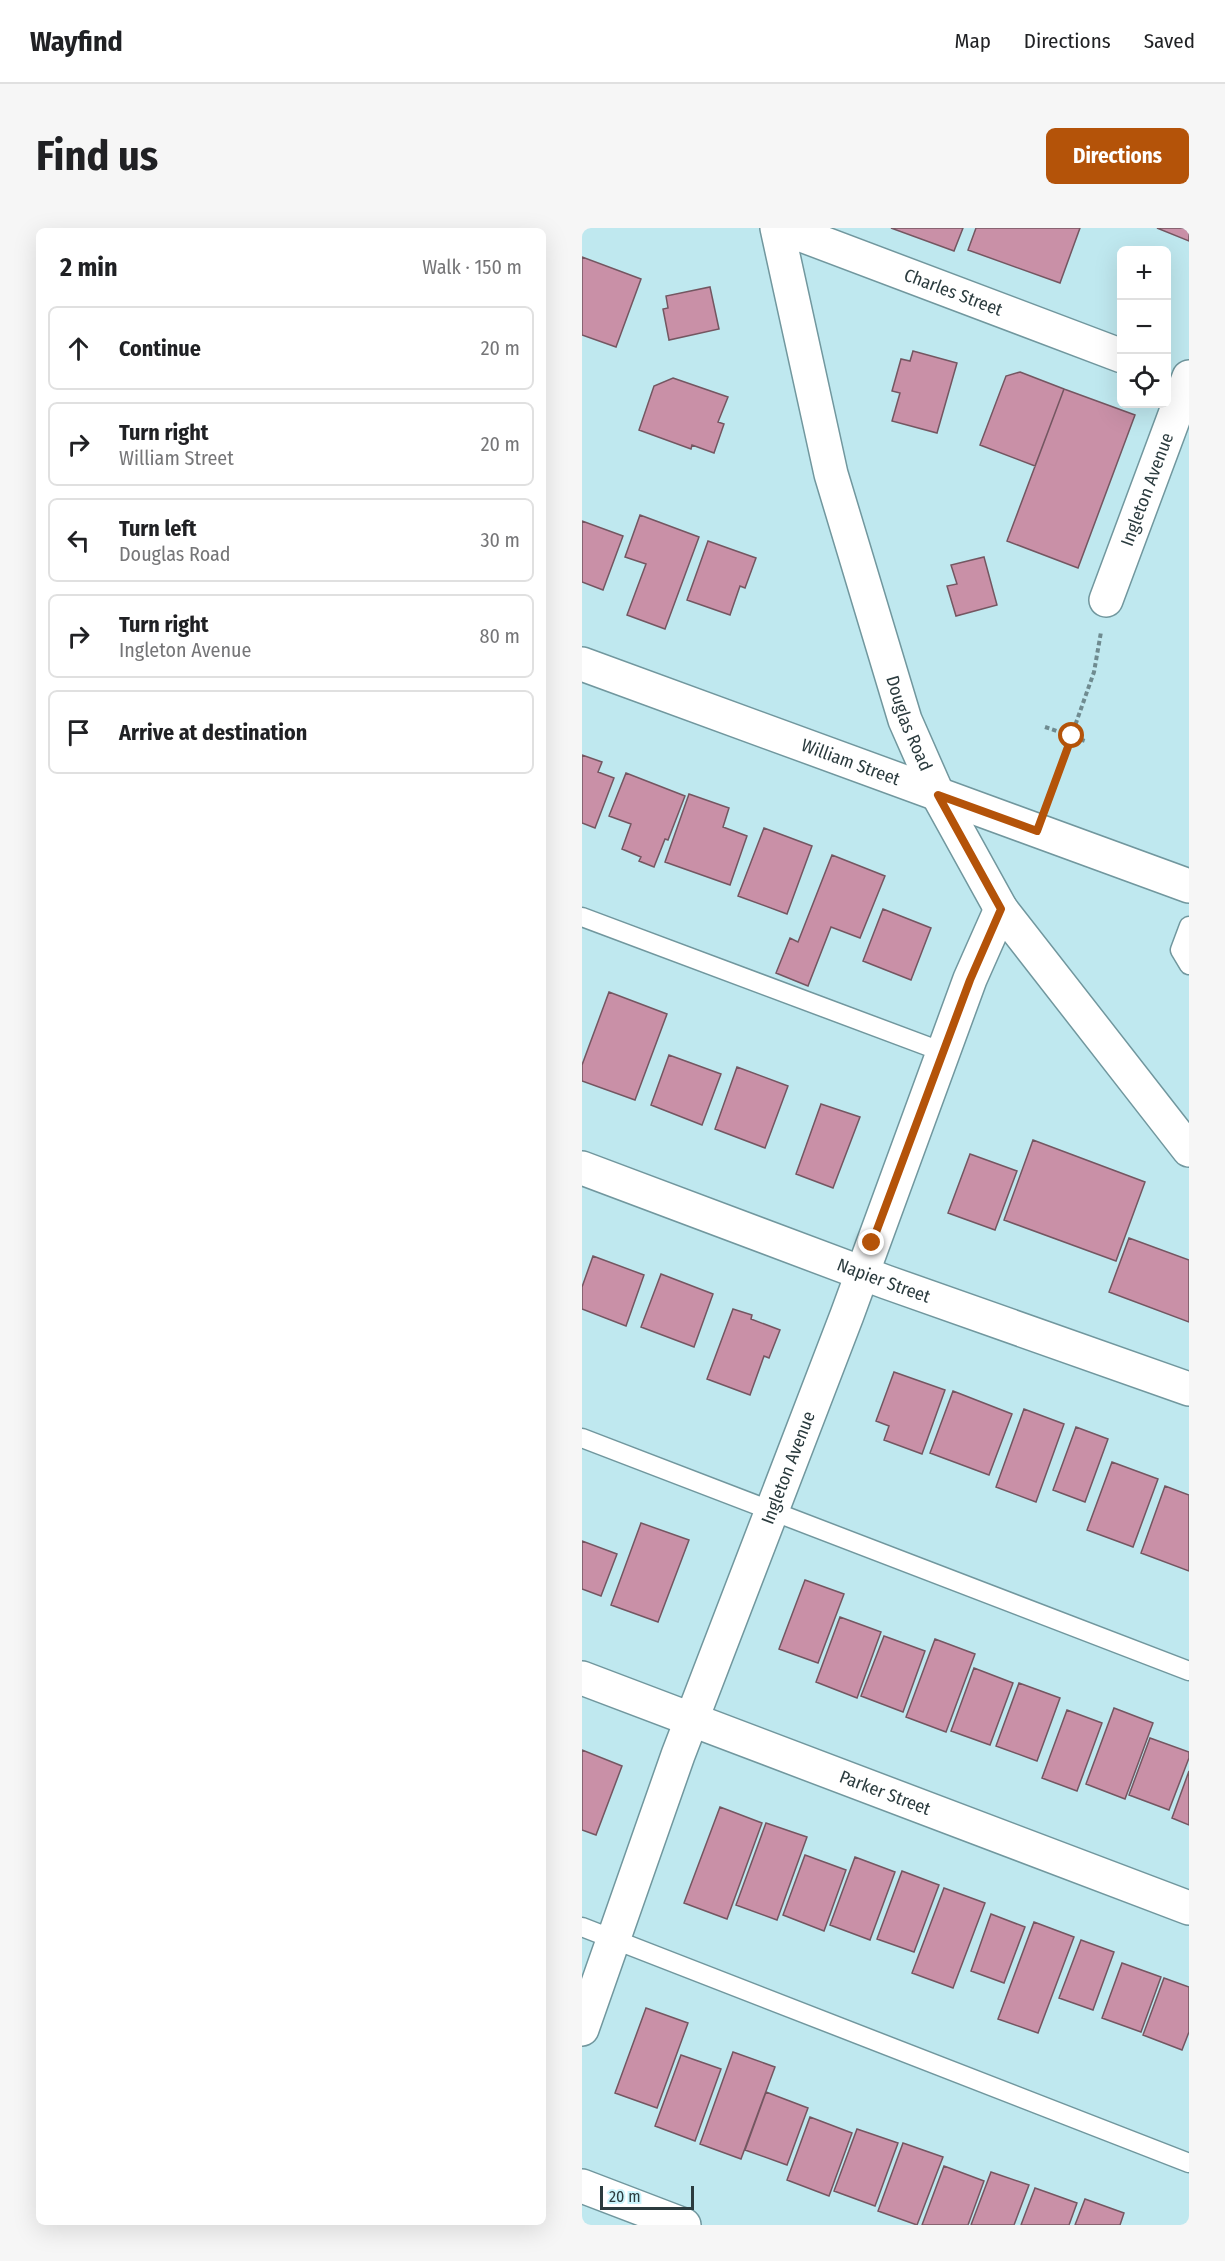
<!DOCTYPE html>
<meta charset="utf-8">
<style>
:root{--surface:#fff;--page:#f6f6f6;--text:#202124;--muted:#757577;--line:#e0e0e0;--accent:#b45309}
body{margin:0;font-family:"Fira Sans Condensed",sans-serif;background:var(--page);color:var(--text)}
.controls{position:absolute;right:18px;top:18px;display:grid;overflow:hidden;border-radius:9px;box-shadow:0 6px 24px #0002}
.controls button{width:54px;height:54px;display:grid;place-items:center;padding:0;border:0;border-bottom:2px solid var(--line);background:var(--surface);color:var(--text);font:30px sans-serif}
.scale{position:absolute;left:18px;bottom:15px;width:94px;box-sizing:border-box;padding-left:6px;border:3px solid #2b3b3e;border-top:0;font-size:16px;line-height:21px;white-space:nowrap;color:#2b3b3e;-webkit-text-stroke:4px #ccf5fc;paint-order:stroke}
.stop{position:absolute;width:18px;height:18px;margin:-14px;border:4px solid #b45309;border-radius:50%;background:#fff}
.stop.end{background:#b45309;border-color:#fff;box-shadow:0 2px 6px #0008}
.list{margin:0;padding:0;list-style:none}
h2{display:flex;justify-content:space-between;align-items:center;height:78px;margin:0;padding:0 24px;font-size:26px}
h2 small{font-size:20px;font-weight:400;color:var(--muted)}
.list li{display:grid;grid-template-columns:39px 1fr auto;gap:18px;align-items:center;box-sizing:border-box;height:84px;margin:0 12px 12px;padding:0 12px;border:2px solid var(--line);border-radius:9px}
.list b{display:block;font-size:22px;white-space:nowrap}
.list p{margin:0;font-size:20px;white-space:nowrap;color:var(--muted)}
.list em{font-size:20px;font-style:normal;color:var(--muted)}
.icon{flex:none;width:33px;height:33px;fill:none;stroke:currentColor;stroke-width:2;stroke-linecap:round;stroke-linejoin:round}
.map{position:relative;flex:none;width:607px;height:1997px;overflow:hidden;border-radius:9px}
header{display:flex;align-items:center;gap:36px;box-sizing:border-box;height:84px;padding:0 30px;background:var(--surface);border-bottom:2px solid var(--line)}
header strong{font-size:28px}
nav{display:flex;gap:33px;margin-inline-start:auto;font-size:21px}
.intro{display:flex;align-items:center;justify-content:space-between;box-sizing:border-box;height:144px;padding:0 36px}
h1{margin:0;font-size:42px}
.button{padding:15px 27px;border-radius:9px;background:var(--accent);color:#fff;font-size:21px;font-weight:700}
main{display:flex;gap:36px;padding:0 36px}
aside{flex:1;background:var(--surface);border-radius:9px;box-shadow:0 6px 24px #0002}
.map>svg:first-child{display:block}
</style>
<header>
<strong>Wayfind</strong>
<nav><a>Map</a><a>Directions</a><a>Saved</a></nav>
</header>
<div class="intro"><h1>Find us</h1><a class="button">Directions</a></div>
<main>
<aside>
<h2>2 min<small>Walk · 150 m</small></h2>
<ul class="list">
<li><svg class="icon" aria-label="ahead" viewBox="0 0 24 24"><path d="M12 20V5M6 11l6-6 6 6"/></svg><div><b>Continue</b></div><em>20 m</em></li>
<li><svg class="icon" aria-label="right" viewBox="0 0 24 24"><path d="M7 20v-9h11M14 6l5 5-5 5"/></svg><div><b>Turn right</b><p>William Street</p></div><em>20 m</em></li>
<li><svg class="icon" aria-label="left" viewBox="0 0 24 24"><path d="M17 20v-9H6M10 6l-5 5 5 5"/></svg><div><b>Turn left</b><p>Douglas Road</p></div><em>30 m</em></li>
<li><svg class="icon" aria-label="right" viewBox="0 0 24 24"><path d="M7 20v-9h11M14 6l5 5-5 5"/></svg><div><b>Turn right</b><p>Ingleton Avenue</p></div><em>80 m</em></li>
<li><svg class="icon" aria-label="arrive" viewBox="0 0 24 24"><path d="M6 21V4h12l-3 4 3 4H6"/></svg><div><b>Arrive at destination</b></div></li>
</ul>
</aside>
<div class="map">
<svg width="607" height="1997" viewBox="0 0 607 1997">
<rect width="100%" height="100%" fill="#bfe8ef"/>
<path fill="#c990a7" stroke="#745661" stroke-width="1.5" d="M 309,0 L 381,0 L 372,23 Z
M 394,0 L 498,0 L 478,55 L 386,22 Z
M 575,0 L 607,0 L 607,13 Z
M 0,29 L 59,51 L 34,119 L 0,107 Z
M 128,59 L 137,101 L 87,112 L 81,81 L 86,80 L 84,68 Z
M 331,123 L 375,135 L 355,205 L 310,193 L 318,165 L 310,163 L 319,131 L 328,133 Z
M 438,144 L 482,161 L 453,238 L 398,217 L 424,148 Z
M 91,150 L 146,169 L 136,194 L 142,196 L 132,225 L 110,217 L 109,221 L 57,202 L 72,158 Z
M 482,161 L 553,187 L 496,340 L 425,313 Z
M 58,287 L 117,309 L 83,401 L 45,387 L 64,336 L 43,329 Z
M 0,293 L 41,308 L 21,362 L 0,354 Z
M 126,313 L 174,330 L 163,360 L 158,358 L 148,387 L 105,372 Z
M 402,329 L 415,377 L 374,388 L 365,358 L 375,356 L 369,337 Z
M 0,527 L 20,534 L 16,544 L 32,550 L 13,600 L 0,595 Z
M 44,545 L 103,568 L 86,612 L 83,611 L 72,639 L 57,633 L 59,629 L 40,621 L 49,596 L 27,588 Z
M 107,566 L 147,580 L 141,599 L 165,608 L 148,657 L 83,634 Z
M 182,600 L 230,618 L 205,686 L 156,668 Z
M 250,627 L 303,648 L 278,710 L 249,699 L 226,758 L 194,745 L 208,710 L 216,714 Z
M 301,681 L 349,700 L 329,752 L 281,733 Z
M 27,764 L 85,786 L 53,872 L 0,853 L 0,837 Z
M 87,827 L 139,846 L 120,897 L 69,877 Z
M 155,839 L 206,858 L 183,920 L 133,901 Z
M 239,876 L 278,889 L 251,960 L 214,946 Z
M 451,912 L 563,954 L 534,1033 L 422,992 Z
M 388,926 L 435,943 L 413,1002 L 366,985 Z
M 547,1010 L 607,1032 L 607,1094 L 527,1064 Z
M 11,1028 L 62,1047 L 44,1098 L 0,1081 L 0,1059 Z
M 79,1046 L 131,1066 L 112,1119 L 59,1099 Z
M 151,1081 L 170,1087 L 169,1091 L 198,1102 L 187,1130 L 182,1128 L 168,1167 L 125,1151 Z
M 312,1144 L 363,1162 L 340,1226 L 302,1212 L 307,1198 L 294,1193 Z
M 371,1163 L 430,1186 L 407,1247 L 348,1225 Z
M 442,1181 L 482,1196 L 454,1274 L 414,1259 Z
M 494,1199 L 526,1211 L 503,1274 L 471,1262 Z
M 530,1234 L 576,1251 L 551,1319 L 505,1302 Z
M 583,1258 L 607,1267 L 607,1343 L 559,1325 Z
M 59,1295 L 107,1312 L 76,1394 L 29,1377 Z
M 0,1313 L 35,1326 L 19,1368 L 0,1361 Z
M 223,1352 L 262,1366 L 236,1435 L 197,1421 Z
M 258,1389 L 299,1404 L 275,1470 L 234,1454 Z
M 302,1408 L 343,1423 L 321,1484 L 279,1468 Z
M 353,1411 L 393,1426 L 364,1504 L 324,1489 Z
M 392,1440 L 431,1455 L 408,1517 L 369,1503 Z
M 437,1455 L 478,1470 L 455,1533 L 414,1518 Z
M 532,1480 L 571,1495 L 543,1571 L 504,1556 Z
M 485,1482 L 520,1495 L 495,1563 L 460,1550 Z
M 568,1510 L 607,1524 L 607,1530 L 587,1582 L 547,1567 Z
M 0,1522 L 40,1538 L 14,1607 L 0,1602 Z
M 607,1543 L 607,1597 L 590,1590 Z
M 138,1579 L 180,1595 L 145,1691 L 102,1675 Z
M 184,1595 L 225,1609 L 195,1692 L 154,1677 Z
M 223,1627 L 264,1642 L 242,1703 L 201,1687 Z
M 273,1629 L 313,1644 L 288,1712 L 248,1697 Z
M 320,1643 L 357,1657 L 332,1724 L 295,1711 Z
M 362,1660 L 403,1675 L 371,1760 L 330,1745 Z
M 409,1686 L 443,1699 L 422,1755 L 389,1743 Z
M 452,1694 L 492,1709 L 456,1805 L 416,1791 Z
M 499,1712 L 532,1724 L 511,1782 L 477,1770 Z
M 540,1735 L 579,1749 L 559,1804 L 520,1790 Z
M 582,1750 L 607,1759 L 607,1804 L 600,1822 L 561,1807 Z
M 64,1780 L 106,1795 L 75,1880 L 33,1865 Z
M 151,1824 L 193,1839 L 159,1931 L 118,1916 Z
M 99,1827 L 139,1841 L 113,1913 L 73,1898 Z
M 184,1864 L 226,1880 L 205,1937 L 163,1922 Z
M 228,1889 L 270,1905 L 247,1968 L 205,1952 Z
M 275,1901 L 316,1915 L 293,1978 L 252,1963 Z
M 321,1915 L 361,1929 L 335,1997 L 296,1983 Z
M 362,1938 L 402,1953 L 386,1997 L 340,1997 Z
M 409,1944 L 447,1957 L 432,1997 L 389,1997 Z
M 453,1960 L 495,1975 L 487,1997 L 439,1997 Z
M 503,1971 L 542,1985 L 538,1997 L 493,1997 Z"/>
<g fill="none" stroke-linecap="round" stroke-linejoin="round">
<g stroke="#71979e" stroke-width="21">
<path id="service" d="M 0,689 L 361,824
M 607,698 L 598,722 L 607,737
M 0,1210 L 607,1443
M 0,1699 L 607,1935"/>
</g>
<g stroke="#71979e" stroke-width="36">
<g id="minor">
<path id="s1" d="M 201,0 L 540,128"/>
<path id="s2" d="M 524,372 L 607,149"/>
<path id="s3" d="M 0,436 L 607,658"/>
<path id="s4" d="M 0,940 L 304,1054 L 607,1161"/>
<path id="s5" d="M 0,1801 L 96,1527 L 265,1087 L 388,751 L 419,681"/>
<path d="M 0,1958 L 102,1997"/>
</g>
</g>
<g stroke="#71979e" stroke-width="36">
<g id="tertiary">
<path id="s6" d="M 195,0 L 249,246 L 323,492 L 356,567 L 419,681 L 607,922"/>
<path id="s7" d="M 0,1450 L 607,1680"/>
</g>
</g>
<path stroke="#6f8b90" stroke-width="4" stroke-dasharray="4.5 3" stroke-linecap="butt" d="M 463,499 L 503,513
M 466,574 L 512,444 L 519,404"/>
<use href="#service" stroke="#fff" stroke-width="18"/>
<use href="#minor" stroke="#fff" stroke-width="33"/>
<use href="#tertiary" stroke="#fff" stroke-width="33"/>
</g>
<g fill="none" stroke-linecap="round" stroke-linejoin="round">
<path stroke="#b45309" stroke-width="8" d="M 290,1015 L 388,752 L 419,681 L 356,567 L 455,603 L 490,508"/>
</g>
<g text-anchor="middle" stroke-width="5" stroke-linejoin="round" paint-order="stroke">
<g font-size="18" fill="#2b3b3e" stroke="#ccf5fc">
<text dy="6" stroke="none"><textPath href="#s1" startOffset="182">Charles Street</textPath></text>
<text dy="6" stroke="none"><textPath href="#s2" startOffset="118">Ingleton Avenue</textPath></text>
<text dy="6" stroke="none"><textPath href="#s6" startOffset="513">Douglas Road</textPath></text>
<text dy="6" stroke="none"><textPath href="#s3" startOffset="286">William Street</textPath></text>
<text dy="6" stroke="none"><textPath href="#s4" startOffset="322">Napier Street</textPath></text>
<text dy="6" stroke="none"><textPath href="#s5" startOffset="598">Ingleton Avenue</textPath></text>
<text dy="6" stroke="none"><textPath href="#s7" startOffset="324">Parker Street</textPath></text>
</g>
</g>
</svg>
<div class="controls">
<button>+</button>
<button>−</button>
<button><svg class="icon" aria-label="locate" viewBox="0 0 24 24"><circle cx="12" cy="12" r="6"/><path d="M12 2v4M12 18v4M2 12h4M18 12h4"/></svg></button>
</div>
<div class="scale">20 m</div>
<div class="stop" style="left:490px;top:508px"></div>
<div class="stop end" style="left:290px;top:1015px"></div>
</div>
</main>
